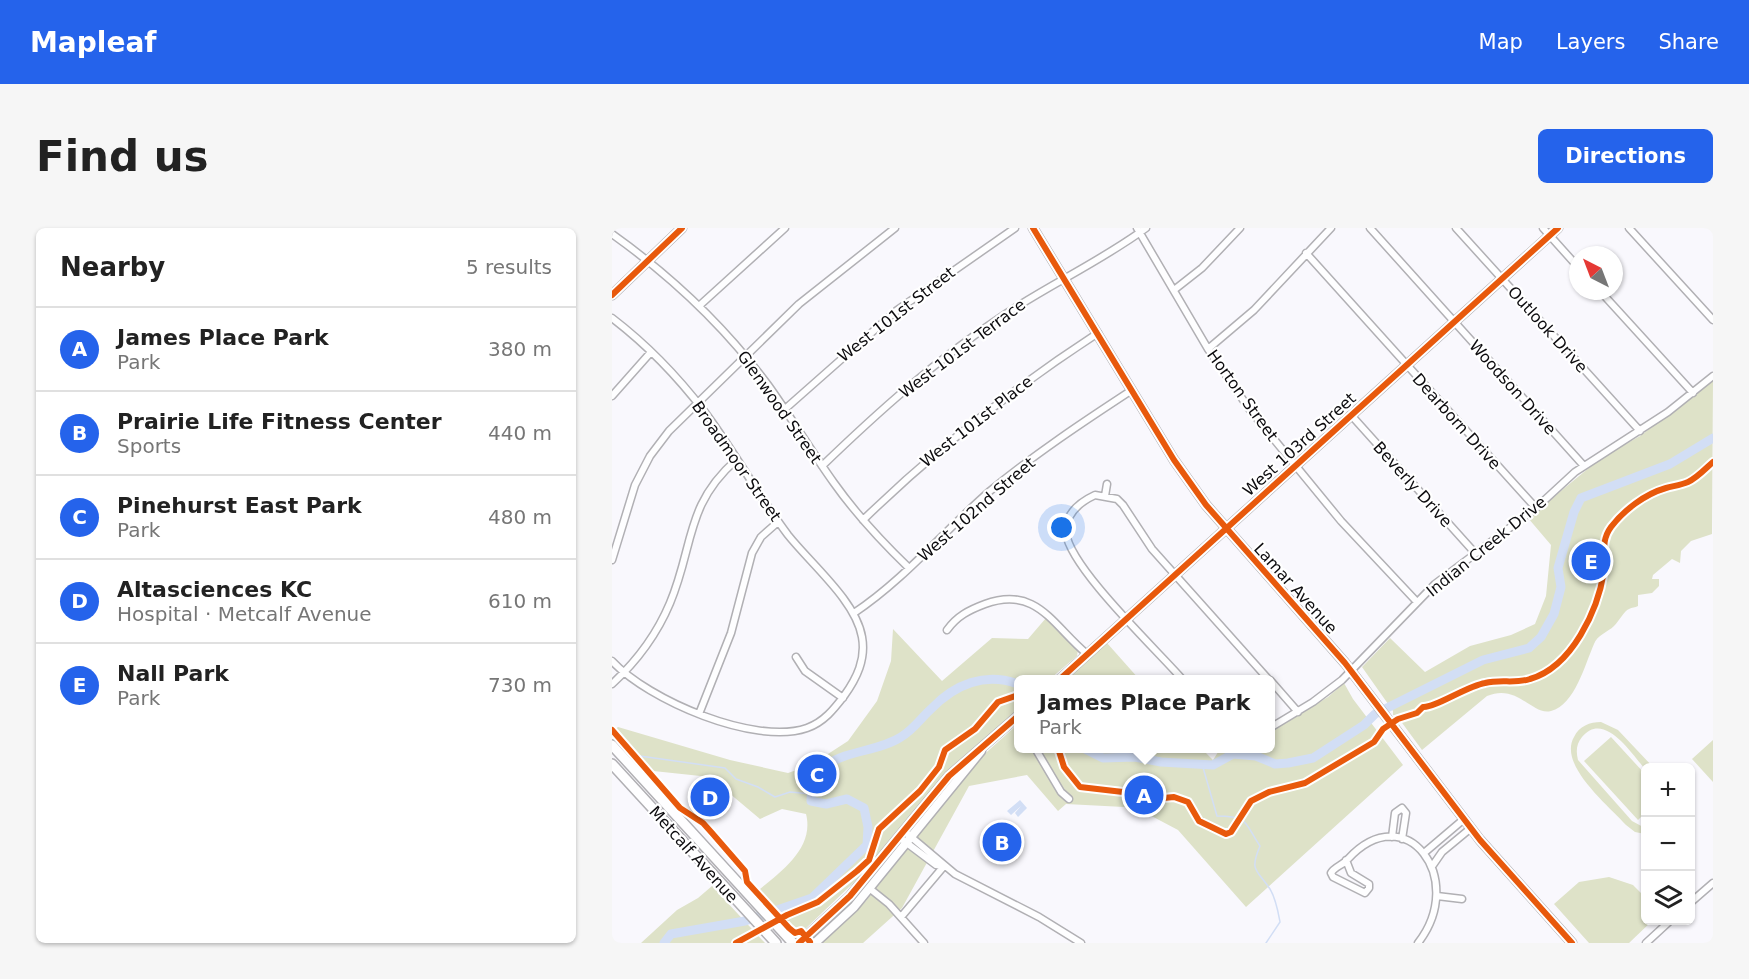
<!DOCTYPE html>
<meta charset="utf-8">
<style>
:root{--surface:#fff;--page:#f6f6f6;--text:#222;--muted:#767676;--line:#e0e0e0;--accent:#2563eb}
body{margin:0;font-family:"DejaVu Sans",sans-serif;background:var(--page);color:var(--text)}
.controls{position:absolute;right:18px;bottom:18px;display:grid;overflow:hidden;border-radius:9px;box-shadow:0 2px 4px #0004}
.controls button{width:54px;height:54px;display:grid;place-items:center;padding:0;border:0;border-bottom:2px solid var(--line);background:var(--surface);color:var(--text);font:30px sans-serif}
.compass{position:absolute;left:957px;top:18px;width:54px;height:54px;border-radius:50%;background:var(--surface);box-shadow:0 2px 4px #0004;rotate:318deg}
.you{position:absolute;left:450px;top:300px;width:21px;height:21px;margin:-15px;border:4px solid #fff;border-radius:50%;background:#1a73e8;box-shadow:0 0 0 9px #1a73e833}
.badge{display:grid;place-items:center;width:39px;height:39px;border-radius:50%;background:var(--accent);color:#fff;font-size:20px;font-weight:700}
.pin{position:absolute;translate:-50% -50%;border:3px solid #fff;box-shadow:0 2px 6px #0006}
.popup{position:absolute;left:402px;top:447px;width:261px;height:78px;box-sizing:border-box;display:grid;place-content:center;border-radius:9px;background:var(--surface);filter:drop-shadow(0 2px 4px #0005);font-size:20px;white-space:nowrap;color:var(--muted)}
.popup b{font-size:22px;color:var(--text)}
.popup::after{content:'';position:absolute;left:50%;top:100%;margin-left:-12px;border:12px solid transparent;border-top-color:var(--surface)}
.list{margin:0;padding:0;list-style:none}
h2{display:flex;justify-content:space-between;align-items:center;height:78px;margin:0;padding:0 24px;font-size:26px}
h2 small{font-size:20px;font-weight:400;color:var(--muted)}
.list li{display:grid;grid-template-columns:39px 1fr auto;gap:18px;align-items:center;box-sizing:border-box;height:84px;padding:0 24px;border-top:2px solid var(--line)}
.list b{display:block;font-size:22px;white-space:nowrap}
.list p{margin:0;font-size:20px;white-space:nowrap;color:var(--muted)}
.list em{font-size:20px;font-style:normal;color:var(--muted)}
.icon{flex:none;width:33px;height:33px;fill:none;stroke:currentColor;stroke-width:2;stroke-linecap:round;stroke-linejoin:round}
.map{position:relative;flex:none;width:1101px;height:715px;overflow:hidden;border-radius:9px}
header{display:flex;align-items:center;gap:36px;box-sizing:border-box;height:84px;padding:0 30px;background:var(--accent);color:#fff}
header strong{font-size:28px}
nav{display:flex;gap:33px;margin-inline-start:auto;font-size:21px}
.intro{display:flex;align-items:center;justify-content:space-between;box-sizing:border-box;height:144px;padding:0 36px}
h1{margin:0;font-size:42px}
.button{padding:15px 27px;border-radius:9px;background:var(--accent);color:#fff;font-size:21px;font-weight:700}
main{display:flex;gap:36px;padding:0 36px}
aside{flex:1;background:var(--surface);border-radius:9px;box-shadow:0 2px 4px #0004}
.map>svg:first-child{display:block}
</style>
<header>
<strong>Mapleaf</strong>
<nav><a>Map</a><a>Layers</a><a>Share</a></nav>
</header>
<div class="intro"><h1>Find us</h1><a class="button">Directions</a></div>
<main>
<aside>
<h2>Nearby<small>5 results</small></h2>
<ul class="list">
<li><span class="badge">A</span><div><b>James Place Park</b><p>Park</p></div><em>380 m</em></li>
<li><span class="badge">B</span><div><b>Prairie Life Fitness Center</b><p>Sports</p></div><em>440 m</em></li>
<li><span class="badge">C</span><div><b>Pinehurst East Park</b><p>Park</p></div><em>480 m</em></li>
<li><span class="badge">D</span><div><b>Altasciences KC</b><p>Hospital · Metcalf Avenue</p></div><em>610 m</em></li>
<li><span class="badge">E</span><div><b>Nall Park</b><p>Park</p></div><em>730 m</em></li>
</ul>
</aside>
<div class="map">
<svg width="1101" height="715" viewBox="0 0 1101 715">
<rect width="100%" height="100%" fill="#f9f8fd"/>
<path fill="#dee2c8" d="M 1101,153 L 1100,306 L 1079,313 L 1069,323 L 1068,335 L 1060,331 L 1041,347 L 1040,351 L 1047,351 L 1047,358 L 1040,365 L 1026,367 L 1026,378 C 1023,380 1020,379 1017,381 C 1012,383 1007,393 1002,398 C 996,404 985,407 982,416 C 973,436 963,477 939,483 C 920,488 906,455 875,468 L 810,522 L 785,488 L 781,487 L 781,483 L 750,439 L 778,410 L 813,444 L 858,418 L 899,407 L 923,396 L 934,368 L 939,317 L 916,290 L 989,230 L 1028,208 Z
M 434,390 L 466,422 L 465,428 L 438,451 L 406,452 L 406,481 L 333,548 L 258,639 L 188,706 L 181,705 L 143,665 C 167,645 203,621 194,586 L 170,581 L 148,591 L 98,549 L 32,542 L 0,504 L 6,499 L 118,532 L 176,545 L 199,537 L 236,513 L 265,473 L 279,433 L 281,401 L 330,453 L 380,410 L 416,411 Z
M 495,415 L 527,451 L 455,451 Z
M 732,455 L 741,471 L 791,537 L 634,679 L 566,602 L 530,583 L 512,579 L 454,576 L 446,583 L 415,547 L 357,558 L 290,680 L 251,715 L 208,715 C 220,703 263,671 264,656 L 367,531 L 406,496 L 406,520 L 590,521 L 601,532 L 608,521 L 658,520 L 658,504 L 716,469 Z
M 989,494 L 1006,502 L 1041,539 L 1033,541 C 1020,526 992,482 970,509 C 964,516 964,524 966,532 L 1020,593 L 1033,600 L 1033,606 L 1023,604 L 1014,597 C 996,577 946,537 962,509 C 967,498 978,494 989,494 Z
M 999,509 L 1033,546 L 1033,585 L 1026,592 L 972,533 Z
M 1101,512 L 1101,554 L 1080,531 Z
M 997,649 L 1021,657 L 1033,669 L 1034,692 L 1040,693 L 1017,715 L 977,715 L 942,676 L 967,654 Z
M 100,658 L 153,715 L 29,715 L 65,682 L 86,670 Z"/>
<path fill="#d2def5" d="M 408,572 L 415,580 L 406,589 L 403,585 L 409,578 L 399,587 L 395,583 Z"/>
<g fill="none" stroke-linecap="round" stroke-linejoin="round">
<path stroke="#d2def5" stroke-width="1.5" d="M 28,528 L 113,540 L 124,551 L 146,559 L 163,569 L 178,564 L 200,566
M 590,536 L 605,588 C 638,588 632,595 648,618 C 637,644 645,641 658,661 C 664,671 666,683 668,694 L 654,715"/>
<path stroke="#d2def5" stroke-width="9" d="M 471,520 L 491,530 L 523,529 L 549,534 L 601,537 L 621,526 L 644,528 L 663,536 L 676,535 L 701,530 L 752,497 L 763,486 L 871,432 L 917,420 L 929,409 L 942,386 L 949,359 L 946,340 L 962,284 L 969,270 L 1058,236 L 1101,210
M 52,715 L 59,706 L 133,693 L 200,670 L 255,617 L 256,599 L 252,580 L 235,571 L 214,576 L 199,573 C 200,518 257,530 289,509 C 302,501 308,491 319,481 C 343,456 373,444 406,456"/>
<g stroke="#b1b0b4" stroke-width="9">
<path id="street" d="M 525,0 L 596,121 L 638,182 L 729,293 L 805,374
M 758,0 L 972,238
M 844,0 L 1028,203
M 931,0 L 966,39
M 1017,0 L 1101,92
M 0,6 C 59,48 113,99 156,157 C 179,189 199,223 222,255 C 244,286 270,314 297,340
M 694,25 L 924,280
M 562,62 L 590,40 L 628,0
M 988,63 L 1081,165
M 87,78 L 173,0
M 0,90 C 34,116 66,149 92,183 C 122,223 146,267 176,307 C 199,336 244,373 250,409 C 254,431 245,450 232,468 C 222,481 212,494 195,500 C 143,518 36,472 0,433
M 596,121 L 642,82 L 719,0
M 0,168 L 39,124
M 173,181 L 284,83 L 403,0
M 739,187 L 863,325
M 210,238 C 266,184 324,132 389,89 C 436,57 488,34 534,0
M 493,268 L 495,256
M 251,292 C 324,221 400,161 486,105
M 0,332 L 23,257 L 38,228 L 57,203 L 187,76 L 283,0
M 242,385 C 293,351 332,303 378,263 C 423,226 471,194 520,162
M 335,402 C 345,388 357,382 373,376 C 425,357 441,398 475,426
M 184,429 L 193,443 L 231,470
M 571,452 C 545,422 458,340 454,305 C 453,286 468,274 483,267 L 505,271 L 511,277 L 540,321 L 657,452
M 658,452 L 686,484
M 0,456 C 25,433 45,406 58,375 C 82,318 73,277 124,232
M 87,486 L 119,405 L 140,325 L 149,309 L 166,294
M 658,500 L 701,474 L 730,452 L 823,356 L 924,280 L 963,244 L 1056,184 L 1101,148
M 423,520 L 449,564 L 457,571
M 292,603 L 343,646 L 427,689 L 469,715
M 780,609 L 783,585 L 790,580 L 794,585 L 790,611
M 292,613 L 324,637 L 332,638
M 812,625 L 852,591
M 734,632 L 739,645 L 757,656 L 757,660 L 753,665 L 721,649 L 719,645 C 722,639 731,637 736,631 C 794,568 856,651 806,715
M 821,637 L 830,624 L 859,600
M 257,660 L 277,676 L 312,715
M 825,668 L 850,671
M 1078,675 L 1101,655
M 289,689 L 332,638
M 1034,715 L 1059,692"/>
</g>
<g stroke="#b1b0b4" stroke-width="11">
<path id="secondary" d="M 421,0 L 562,232 L 594,277 L 733,435 L 868,612 L 960,715
M 0,67 L 70,0
M 447,452 L 946,0
M 187,715 L 238,668 L 337,548 L 406,488
M 203,715 L 242,679 L 369,523"/>
</g>
<g stroke="#b1b0b4" stroke-width="12">
<path id="primary" d="M 0,517 L 181,715
M 0,536 L 164,715"/>
</g>
<use href="#street" stroke="#fefeff" stroke-width="6"/>
<use href="#secondary" stroke="#fefeff" stroke-width="8"/>
<use href="#primary" stroke="#fefeff" stroke-width="9"/>
<g stroke="#fff" stroke-width="10">
<path id="cycleway" d="M 421,0 L 562,232 L 594,277 L 733,435 L 868,612 L 960,715
M 0,67 L 70,0
M 447,452 L 946,0
M 0,502 L 68,580 L 91,595 L 100,605 L 133,643 L 135,654 L 177,700 L 183,705 L 189,703 L 198,714
M 446,520 L 452,539 L 468,559 L 511,564 L 530,572 L 562,569 L 576,574 L 587,593 L 614,606 L 619,604 L 639,573 L 657,564 L 693,555 L 762,514 L 771,501 L 786,491 L 805,485 L 811,479 C 823,480 855,458 873,455 C 889,451 903,456 918,451 C 960,439 986,382 992,343 C 994,327 988,314 999,299 C 1012,282 1033,266 1054,260 C 1061,258 1069,257 1076,254 C 1085,250 1093,241 1101,234
M 124,715 L 175,687 L 206,674 L 245,643 L 257,632 L 267,601 L 308,563 L 327,539 L 333,522 L 363,501 L 386,474 L 406,467
M 187,715 L 238,668 L 337,548 L 406,488"/>
</g>
<use href="#cycleway" stroke="#e8590c" stroke-width="6"/>
</g>
<g text-anchor="middle" stroke-width="4.5" stroke-linejoin="round" paint-order="stroke">
<g font-size="16" fill="#0c0b0e" stroke="#fff">
<text transform="translate(284 86) rotate(-38)" y="6">West 101st Street</text>
<text transform="translate(936 101) rotate(48)" y="6">Outlook Drive</text>
<text transform="translate(350 120) rotate(-37)" y="6">West 101st Terrace</text>
<text transform="translate(901 159) rotate(48)" y="6">Woodson Drive</text>
<text transform="translate(631 167) rotate(54)" y="6">Horton Street</text>
<text transform="translate(168 179) rotate(55)" y="6">Glenwood Street</text>
<text transform="translate(364 193) rotate(-38)" y="6">West 101st Place</text>
<text transform="translate(845 193) rotate(48)" y="6">Dearborn Drive</text>
<text transform="translate(687 216) rotate(-42)" y="6">West 103rd Street</text>
<text transform="translate(125 233) rotate(55)" y="6">Broadmoor Street</text>
<text transform="translate(801 256) rotate(48)" y="6">Beverly Drive</text>
<text transform="translate(364 281) rotate(-41)" y="6">West 102nd Street</text>
<text transform="translate(874 318) rotate(-39)" y="6">Indian Creek Drive</text>
<text transform="translate(684 360) rotate(48)" y="6">Lamar Avenue</text>
<text transform="translate(82 626) rotate(48)" y="6">Metcalf Avenue</text>
</g>
</g>
</svg>
<div class="controls">
<button>+</button>
<button>−</button>
<button><svg class="icon" aria-label="layers" viewBox="0 0 24 24"><path d="M12 4l9 5-9 5-9-5zM3 14l9 5 9-5"/></svg></button>
</div>
<svg class="compass" viewBox="-18 -18 36 36"><path d="M0-13l5 13h-10z" fill="#e53935"/><path d="M0 13l5-13h-10z" fill="#767676"/></svg>
<div class="you"></div>
<div class="pin badge" style="left:532px;top:567px">A</div>
<div class="popup"><b>James Place Park</b>Park</div>
<div class="pin badge" style="left:390px;top:614px">B</div>
<div class="pin badge" style="left:205px;top:546px">C</div>
<div class="pin badge" style="left:98px;top:569px">D</div>
<div class="pin badge" style="left:979px;top:333px">E</div>
</div>
</main>
